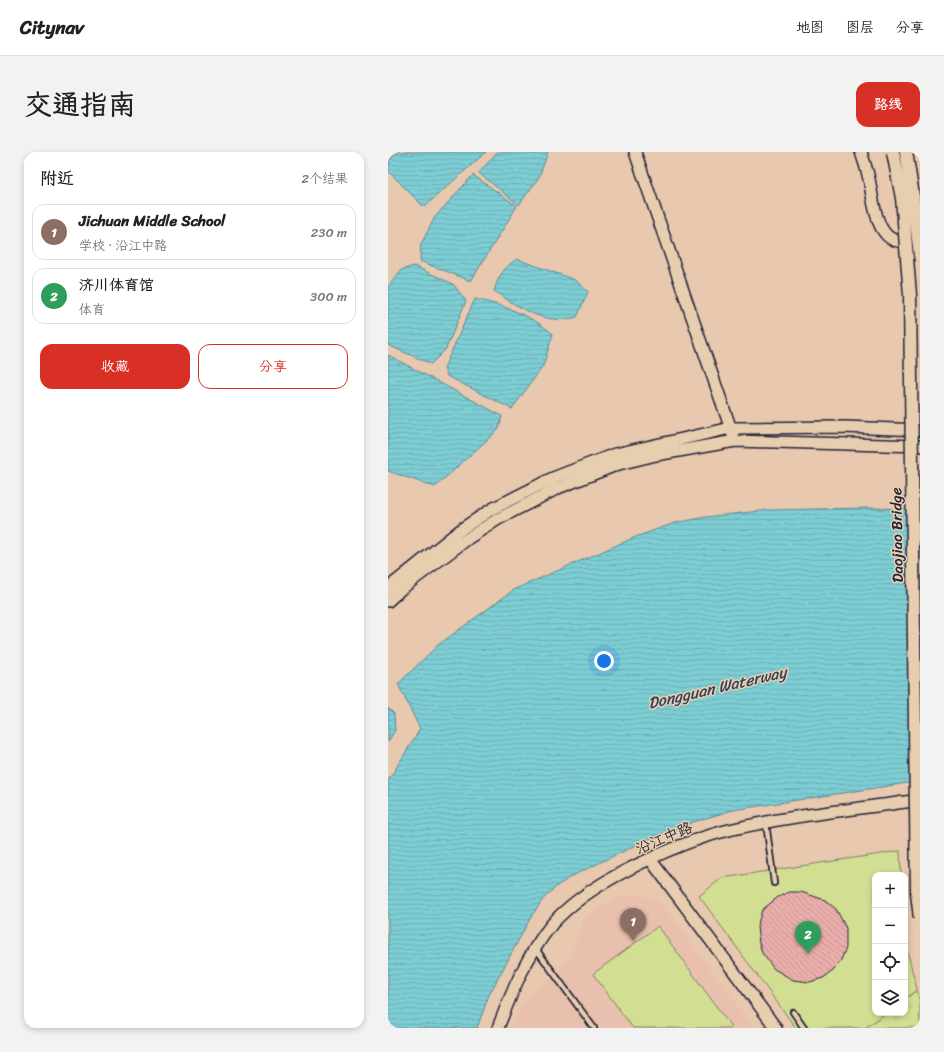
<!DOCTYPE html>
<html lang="zh">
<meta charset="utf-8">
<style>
:root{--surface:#fff;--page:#f2f2f2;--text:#222;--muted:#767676;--line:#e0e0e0;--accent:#d93025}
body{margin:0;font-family:Sriracha,"LXGW WenKai TC",sans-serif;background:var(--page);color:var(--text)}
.controls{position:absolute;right:12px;bottom:12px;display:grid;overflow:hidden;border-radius:8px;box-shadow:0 2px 6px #0003}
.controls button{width:36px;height:36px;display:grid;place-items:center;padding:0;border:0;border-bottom:1px solid var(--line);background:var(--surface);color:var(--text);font:20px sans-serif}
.you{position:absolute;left:216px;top:509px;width:14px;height:14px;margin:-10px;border:3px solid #fff;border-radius:50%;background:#1a73e8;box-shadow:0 0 0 6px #1a73e833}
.badge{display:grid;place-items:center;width:26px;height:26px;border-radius:50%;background:var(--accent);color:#fff;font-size:13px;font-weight:700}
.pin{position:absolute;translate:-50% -33px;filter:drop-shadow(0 1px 2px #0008)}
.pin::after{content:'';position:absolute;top:21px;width:14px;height:12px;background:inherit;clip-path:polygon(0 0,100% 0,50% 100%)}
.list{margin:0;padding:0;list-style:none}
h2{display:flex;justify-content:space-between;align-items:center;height:52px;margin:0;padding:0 16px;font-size:17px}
h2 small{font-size:13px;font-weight:400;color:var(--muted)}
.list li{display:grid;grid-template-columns:26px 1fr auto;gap:12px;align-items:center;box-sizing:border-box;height:56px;margin:0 8px 8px;padding:0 8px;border:1px solid var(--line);border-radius:12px}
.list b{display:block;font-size:15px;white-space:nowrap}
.list p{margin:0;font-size:13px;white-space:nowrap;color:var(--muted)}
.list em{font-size:13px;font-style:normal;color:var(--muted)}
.actions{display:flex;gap:8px;padding:12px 16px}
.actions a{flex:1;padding:9px 0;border:1px solid var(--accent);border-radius:12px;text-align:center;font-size:14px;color:var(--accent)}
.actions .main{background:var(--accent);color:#fff}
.icon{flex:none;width:22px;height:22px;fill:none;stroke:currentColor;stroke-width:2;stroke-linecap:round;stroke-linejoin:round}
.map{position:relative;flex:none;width:532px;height:876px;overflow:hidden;border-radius:12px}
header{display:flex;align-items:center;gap:24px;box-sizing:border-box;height:56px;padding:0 20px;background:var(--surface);border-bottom:1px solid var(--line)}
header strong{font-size:19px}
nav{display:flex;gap:22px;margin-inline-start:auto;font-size:14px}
.intro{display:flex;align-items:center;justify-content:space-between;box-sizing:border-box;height:96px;padding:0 24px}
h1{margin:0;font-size:28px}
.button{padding:10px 18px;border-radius:12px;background:var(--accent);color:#fff;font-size:14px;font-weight:700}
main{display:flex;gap:24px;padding:0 24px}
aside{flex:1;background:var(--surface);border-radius:12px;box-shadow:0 2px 6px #0003}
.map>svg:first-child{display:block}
</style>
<header>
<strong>Citynav</strong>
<nav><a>地图</a><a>图层</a><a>分享</a></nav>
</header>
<div class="intro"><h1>交通指南</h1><a class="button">路线</a></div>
<main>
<aside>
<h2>附近<small>2个结果</small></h2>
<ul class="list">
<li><span class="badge" style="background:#8d6e63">1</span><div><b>Jichuan Middle School</b><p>学校 · 沿江中路</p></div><em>230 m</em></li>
<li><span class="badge" style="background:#2e9e5b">2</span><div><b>济川体育馆</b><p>体育</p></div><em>300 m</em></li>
</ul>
<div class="actions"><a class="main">收藏</a><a>分享</a></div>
</aside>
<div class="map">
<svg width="532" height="876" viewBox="0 0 532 876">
<defs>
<pattern id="grass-tufts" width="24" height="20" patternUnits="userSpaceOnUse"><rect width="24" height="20" fill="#d2df93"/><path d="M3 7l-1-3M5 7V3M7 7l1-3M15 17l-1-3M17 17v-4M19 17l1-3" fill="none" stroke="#b4bf80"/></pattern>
<pattern id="water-rules" width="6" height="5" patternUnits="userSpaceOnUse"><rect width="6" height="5" fill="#7dced4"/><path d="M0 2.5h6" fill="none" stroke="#6cb1b7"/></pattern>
<pattern id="building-back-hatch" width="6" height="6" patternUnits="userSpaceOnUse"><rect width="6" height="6" fill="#eaaeab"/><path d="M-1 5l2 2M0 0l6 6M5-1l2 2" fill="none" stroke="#c89594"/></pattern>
</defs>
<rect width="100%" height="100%" fill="#e8c8ae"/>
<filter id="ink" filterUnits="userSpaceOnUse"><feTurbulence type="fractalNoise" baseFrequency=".025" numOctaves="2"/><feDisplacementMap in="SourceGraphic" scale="8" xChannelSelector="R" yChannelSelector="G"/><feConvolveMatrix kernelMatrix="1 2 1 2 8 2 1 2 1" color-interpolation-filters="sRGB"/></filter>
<g filter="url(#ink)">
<path fill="#e9c0ad" d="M 245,743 L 257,744 L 268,748 L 275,753 L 366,876 L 124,876 L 133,852 L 179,811 L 196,767 L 214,754 L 230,746 Z"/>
<path fill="url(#grass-tufts)" stroke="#7a8067" d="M 529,838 L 532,848 L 532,876 L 477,876 L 498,861 L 517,861 L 517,847 Z"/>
<path fill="#d2df93" stroke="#7a8067" d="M 512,699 L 513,723 L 487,723 L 487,861 L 498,861 L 477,876 L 408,876 L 311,744 L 334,726 Z
M 270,774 L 344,876 L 245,876 L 205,822 Z
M 517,780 L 518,794 L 529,838 L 517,847 Z"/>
<path fill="url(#water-rules)" stroke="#598997" d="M 10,0 L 98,0 L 36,55 L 0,19 L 2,7 Z
M 109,0 L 160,0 L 151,25 L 131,53 L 91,21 Z
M 85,23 L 129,54 L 83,129 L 32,109 L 33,92 L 47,65 Z
M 129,107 L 187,128 L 200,140 L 189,165 C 157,174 132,156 106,139 C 110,125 116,115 129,107 Z
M 26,114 L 65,132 L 78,149 L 58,197 L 43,212 L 0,193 L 0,135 L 13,118 Z
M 87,147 C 115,153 143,163 165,182 L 155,214 L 124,257 L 59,224 L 56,216 Z
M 0,203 L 114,264 L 111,277 L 47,335 L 0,319 Z
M 480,356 L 532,357 L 532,629 L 345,658 L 305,670 L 265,685 L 184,724 L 169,734 L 156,746 L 144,763 L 101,843 L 89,876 L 0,876 L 0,629 L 32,577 L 10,532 L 50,493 L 127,437 L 250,384 L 287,371 L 318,365 L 381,358 Z
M 0,556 L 6,562 L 7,578 L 0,590 Z"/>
<path fill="url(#building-back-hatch)" stroke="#22223b" d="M 401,740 L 413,740 L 437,748 L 448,757 L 458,776 L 458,796 L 453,808 L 445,819 L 435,826 L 422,830 L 405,828 L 386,817 L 374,801 L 371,791 L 369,775 L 374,758 L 390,745 Z"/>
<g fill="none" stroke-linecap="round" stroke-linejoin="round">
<g stroke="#22223b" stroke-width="8">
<path id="service" d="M 378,671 L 386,731
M 148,797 L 206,876
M 405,860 L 416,876"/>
</g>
<g stroke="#22223b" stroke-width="14">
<path id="tertiary" d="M 247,0 L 345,283
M 473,0 C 476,9 479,18 481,27 C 486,50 488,102 526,86
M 0,436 L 75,376 L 104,357 L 165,326 L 227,302 L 343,276 L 456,275 L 532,278
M 0,449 L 13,437 L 82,385 L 110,367 L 170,336 L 231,312 L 268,303 L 347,289 L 532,294
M 262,707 L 388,876
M 110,876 C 124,839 139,803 164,772 C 184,749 210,733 237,719 C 270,702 304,687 341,678 C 403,663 469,657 532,648"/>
</g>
<use href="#service" stroke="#e7ceaf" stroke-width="4.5"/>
<use href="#tertiary" stroke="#e7ceaf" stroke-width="11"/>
<g stroke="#22223b" stroke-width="15" stroke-linecap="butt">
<path id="secondary-bridge" d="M 505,0 L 514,46 L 522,143 L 528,657 L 529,741 L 532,766
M 518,0 L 525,44 L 532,103"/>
</g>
<use href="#secondary-bridge" stroke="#e7ceaf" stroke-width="12"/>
</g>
</g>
<g text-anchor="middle" stroke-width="3" stroke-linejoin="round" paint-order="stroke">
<g font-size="15" fill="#22223b" stroke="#e7ceaf">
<text transform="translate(509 383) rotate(-91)" y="5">Daojiao Bridge</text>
<text transform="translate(276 686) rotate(-23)" y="5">沿江中路</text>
</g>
<g font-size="16" font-style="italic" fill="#34445a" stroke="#e7ceaf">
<text transform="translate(329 535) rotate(-13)" y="6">Dongguan Waterway</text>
</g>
</g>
</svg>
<div class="controls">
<button>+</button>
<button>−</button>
<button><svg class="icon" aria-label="locate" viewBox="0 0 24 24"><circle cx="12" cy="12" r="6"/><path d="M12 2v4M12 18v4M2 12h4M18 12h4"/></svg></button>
<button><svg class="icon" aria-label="layers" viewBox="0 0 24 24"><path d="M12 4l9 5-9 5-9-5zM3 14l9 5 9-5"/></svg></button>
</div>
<div class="you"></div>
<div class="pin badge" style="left:245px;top:789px;background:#8d6e63">1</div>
<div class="pin badge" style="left:420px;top:802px;background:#2e9e5b">2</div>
</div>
</main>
